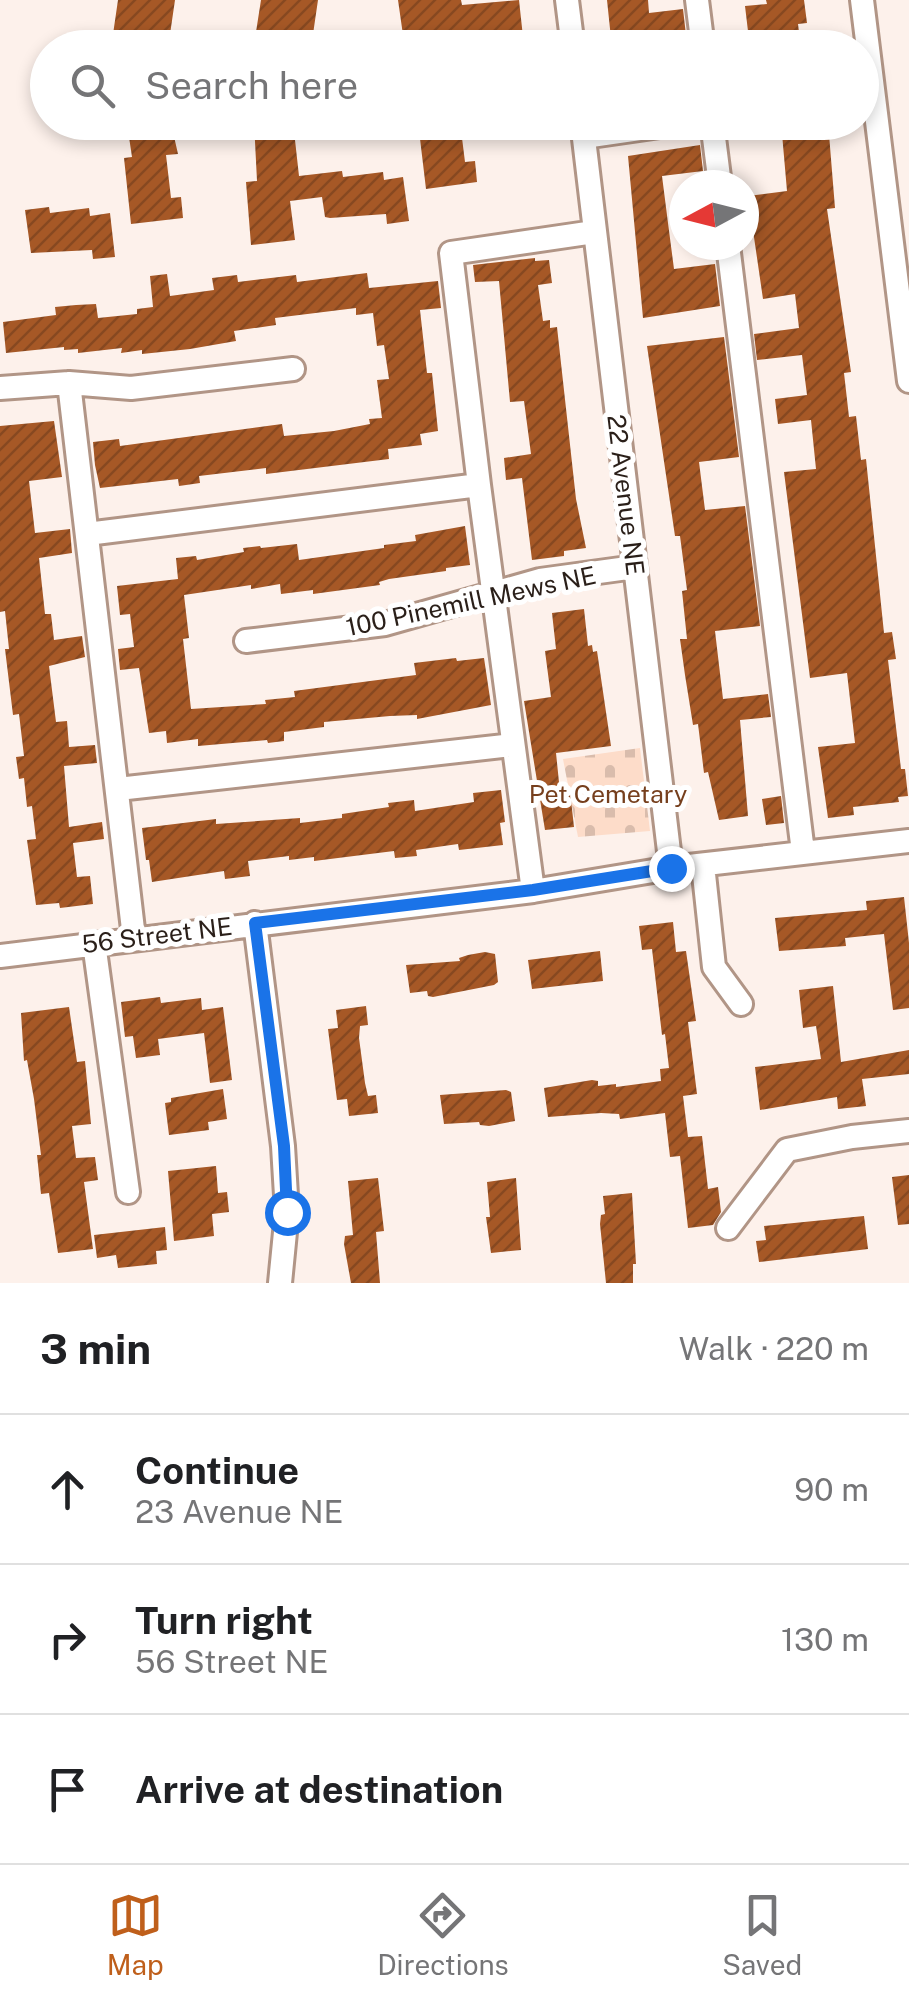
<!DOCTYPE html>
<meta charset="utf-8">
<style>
:root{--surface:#fff;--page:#f6f6f6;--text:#202124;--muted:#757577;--line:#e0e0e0;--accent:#bf5f1b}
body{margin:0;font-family:"Public Sans",sans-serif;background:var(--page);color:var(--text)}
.compass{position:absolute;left:669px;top:170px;width:90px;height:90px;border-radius:50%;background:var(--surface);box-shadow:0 5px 15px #0003;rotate:263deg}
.stop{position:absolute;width:30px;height:30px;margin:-22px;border:8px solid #1a73e8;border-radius:50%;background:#fff}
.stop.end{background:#1a73e8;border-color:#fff;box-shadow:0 2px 10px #0008}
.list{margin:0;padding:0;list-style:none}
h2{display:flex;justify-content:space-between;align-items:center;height:130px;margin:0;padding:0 40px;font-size:42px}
h2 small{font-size:32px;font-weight:400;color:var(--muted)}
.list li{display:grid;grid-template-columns:65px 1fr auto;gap:30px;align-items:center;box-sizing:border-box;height:150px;padding:0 40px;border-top:2px solid var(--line)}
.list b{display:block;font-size:38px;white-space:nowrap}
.list p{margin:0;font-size:32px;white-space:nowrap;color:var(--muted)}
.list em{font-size:32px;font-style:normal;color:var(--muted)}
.icon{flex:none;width:55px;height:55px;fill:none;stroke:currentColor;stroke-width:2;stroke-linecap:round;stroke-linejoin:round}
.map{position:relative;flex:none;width:909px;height:1283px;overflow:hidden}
.search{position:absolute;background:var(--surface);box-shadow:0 5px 15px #0003;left:30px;right:30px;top:30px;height:110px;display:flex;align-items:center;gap:25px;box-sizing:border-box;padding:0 35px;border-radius:55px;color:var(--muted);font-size:38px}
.sheet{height:580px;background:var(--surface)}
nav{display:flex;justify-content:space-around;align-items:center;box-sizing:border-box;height:140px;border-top:2px solid var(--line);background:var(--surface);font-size:28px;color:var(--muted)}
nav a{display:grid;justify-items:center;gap:5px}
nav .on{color:var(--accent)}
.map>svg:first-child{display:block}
</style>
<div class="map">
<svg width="909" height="1283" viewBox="0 0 909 1283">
<defs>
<pattern id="cemetery-stones" width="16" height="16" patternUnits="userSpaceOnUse" patternTransform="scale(2.5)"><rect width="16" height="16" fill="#fddcc9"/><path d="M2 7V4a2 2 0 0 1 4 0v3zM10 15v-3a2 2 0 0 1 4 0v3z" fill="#d9bcac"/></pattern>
<pattern id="building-hatch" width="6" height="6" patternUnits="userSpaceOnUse" patternTransform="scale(2.5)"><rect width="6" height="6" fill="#a65826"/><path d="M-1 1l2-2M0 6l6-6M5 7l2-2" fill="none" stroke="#874820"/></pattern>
</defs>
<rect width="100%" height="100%" fill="#fdf1eb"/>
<path fill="url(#cemetery-stones)" d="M 640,748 L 650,831 L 578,837 L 563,759 Z"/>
<path fill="url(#building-hatch)" d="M 118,0 L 175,0 L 168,48 L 111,48 Z
M 261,0 L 318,0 L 312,41 L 256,32 Z
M 398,0 L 461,0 L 462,5 L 519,0 L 523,37 L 463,42 L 462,30 L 403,35 Z
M 607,0 L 648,0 L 649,13 L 683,9 L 686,35 L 649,39 L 650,48 L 612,48 Z
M 766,0 L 804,0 L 807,23 L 798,24 L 801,48 L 750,48 L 745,6 L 767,4 Z
M 254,122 L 298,122 L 300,139 L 295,140 L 299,176 L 342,171 L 343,177 L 383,172 L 384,180 L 403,177 L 409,221 L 387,224 L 386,214 L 330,218 L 325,217 L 322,197 L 290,201 L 295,240 L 251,245 L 246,182 L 257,181 Z
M 418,122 L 460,122 L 465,162 L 475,161 L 477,182 L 426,189 Z
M 781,122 L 828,122 L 835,208 L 827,209 L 851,372 L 844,373 L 849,417 L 856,416 L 861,460 L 866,459 L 884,633 L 892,632 L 896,659 L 888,660 L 901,769 L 905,769 L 908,796 L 898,797 L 899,802 L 853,807 L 854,815 L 828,818 L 818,747 L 855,743 L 847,673 L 810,678 L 784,472 L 816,469 L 811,420 L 778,424 L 775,399 L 807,395 L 802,355 L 757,360 L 754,334 L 799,328 L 795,294 L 763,299 L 748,196 L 787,191 Z
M 173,132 L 178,154 L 166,155 L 171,198 L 181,197 L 183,218 L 131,224 L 124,158 L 132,157 L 129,137 Z
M 700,145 L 703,171 L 662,176 L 668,223 L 674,269 L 715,264 L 720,306 L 643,318 L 628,156 Z
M 49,207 L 50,213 L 89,208 L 90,216 L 110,213 L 115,257 L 93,259 L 92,250 L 31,253 L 25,210 Z
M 535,258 L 535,261 L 549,260 L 552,283 L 538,285 L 543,321 L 550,320 L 550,328 L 557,327 L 576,499 L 586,548 L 564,551 L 564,556 L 532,560 L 522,478 L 506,480 L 504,458 L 531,454 L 524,401 L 510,402 L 499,281 L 475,282 L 473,265 Z
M 367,273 L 369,288 L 438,281 L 441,308 L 420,310 L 427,373 L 432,373 L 438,431 L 420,434 L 422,445 L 388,449 L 389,459 L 266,474 L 266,468 L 199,476 L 200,483 L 179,486 L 178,479 L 100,488 L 95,465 L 93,442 L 119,439 L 120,446 L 282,424 L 284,436 L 334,431 L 370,424 L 369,419 L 382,418 L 377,380 L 389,379 L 384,345 L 377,346 L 373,313 L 356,315 L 356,308 L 275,318 L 276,325 L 234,331 L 236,341 L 190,349 L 142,354 L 142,350 L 121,353 L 122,348 L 78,353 L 78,349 L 64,350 L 64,347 L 6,353 L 3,322 L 56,315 L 55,307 L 76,305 L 96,304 L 98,318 L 137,314 L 137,309 L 153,307 L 150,276 L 167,274 L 170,296 L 214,290 L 212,278 L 237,275 L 238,282 L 296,275 L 297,282 Z
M 724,337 L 739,457 L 699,462 L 705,510 L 745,506 L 760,626 L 715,631 L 723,699 L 768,694 L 771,717 L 740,720 L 748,816 L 719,820 L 708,772 L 704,773 L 698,724 L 693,725 L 685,675 L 680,639 L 687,639 L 682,591 L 687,590 L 680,536 L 675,536 L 647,346 Z
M 54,421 L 62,477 L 29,481 L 35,533 L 70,529 L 72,553 L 39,558 L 45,614 L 51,614 L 54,640 L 82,636 L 85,657 L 49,666 L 56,722 L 67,721 L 69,747 L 95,745 L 97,763 L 64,766 L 69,827 L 102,822 L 104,839 L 73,843 L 77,877 L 90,876 L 93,904 L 60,908 L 59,903 L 36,905 L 27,840 L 36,839 L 32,806 L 27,807 L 24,778 L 19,779 L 16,757 L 24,756 L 19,714 L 13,715 L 5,649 L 9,649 L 5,611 L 0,612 L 0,426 Z
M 465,526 L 470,565 L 446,568 L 446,571 L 389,579 L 379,582 L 380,585 L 313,594 L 313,590 L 281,594 L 280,584 L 251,589 L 251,585 L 184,595 L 189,638 L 183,639 L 191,709 L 266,704 L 265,700 L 295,697 L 294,691 L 416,675 L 414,663 L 456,658 L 457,661 L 484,658 L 491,705 L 417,719 L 417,715 L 390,716 L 324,722 L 324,727 L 284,732 L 284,741 L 268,743 L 267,740 L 198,746 L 198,739 L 167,743 L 166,731 L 149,733 L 139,668 L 120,670 L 118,649 L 134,647 L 130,614 L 120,615 L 117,586 L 178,579 L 176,558 L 196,556 L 197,560 L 244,552 L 243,548 L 260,546 L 261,548 L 297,544 L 299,560 L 384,548 L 384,545 L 416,541 L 415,535 Z
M 584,609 L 588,646 L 592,645 L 593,652 L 597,651 L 611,746 L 556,753 L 560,792 L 570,791 L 574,827 L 545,830 L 524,701 L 551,697 L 545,651 L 556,649 L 552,613 Z
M 501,790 L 505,822 L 500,823 L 503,845 L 459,850 L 458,844 L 416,850 L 417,856 L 395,858 L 394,851 L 314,861 L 314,857 L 289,860 L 289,856 L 248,861 L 250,876 L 225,879 L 224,871 L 152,882 L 149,860 L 146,860 L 142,828 L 216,819 L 216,824 L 300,818 L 300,823 L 342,818 L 342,814 L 389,807 L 388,803 L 414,800 L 415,811 L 474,802 L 473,793 Z
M 781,796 L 784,823 L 766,825 L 762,799 Z
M 904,897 L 909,943 L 909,1008 L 893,1010 L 884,934 L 845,938 L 846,946 L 779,951 L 775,918 L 867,910 L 866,901 Z
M 673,922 L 676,952 L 686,951 L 696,1021 L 688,1022 L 697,1094 L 683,1096 L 688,1137 L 702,1136 L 708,1189 L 718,1187 L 721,1212 L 713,1225 L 688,1228 L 680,1156 L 670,1157 L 665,1113 L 620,1119 L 619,1114 L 601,1113 L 548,1117 L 544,1088 L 592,1080 L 598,1081 L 598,1086 L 616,1084 L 616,1087 L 661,1081 L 660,1069 L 669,1068 L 665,1034 L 662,1035 L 652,949 L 642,950 L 639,926 Z
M 600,951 L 603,981 L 532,989 L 528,960 Z
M 485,952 L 495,954 L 498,982 L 494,985 L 433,997 L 428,996 L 427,991 L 410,993 L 406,965 L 460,961 L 459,958 L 468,955 Z
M 833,986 L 841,1062 L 909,1050 L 909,1074 L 862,1079 L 866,1106 L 838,1109 L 837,1097 L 760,1110 L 755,1067 L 821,1059 L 816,1026 L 803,1028 L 799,990 Z
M 160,997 L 161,1003 L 201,998 L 202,1010 L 223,1007 L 232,1080 L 210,1083 L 204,1033 L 158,1039 L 160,1055 L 136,1058 L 133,1036 L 125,1037 L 121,1002 Z
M 366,1006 L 368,1025 L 360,1026 L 359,1038 L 365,1083 L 368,1096 L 376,1095 L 378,1113 L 349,1116 L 347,1099 L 337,1100 L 328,1029 L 338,1028 L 336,1010 Z
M 69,1007 L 77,1062 L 85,1061 L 91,1124 L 72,1126 L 76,1158 L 95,1157 L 98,1180 L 84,1182 L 93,1249 L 58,1253 L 49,1193 L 41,1194 L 37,1155 L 41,1155 L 34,1099 L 27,1060 L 24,1061 L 21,1013 Z
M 223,1089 L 227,1119 L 208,1122 L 209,1130 L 169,1135 L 165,1103 L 171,1102 L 171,1098 Z
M 506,1090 L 511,1092 L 515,1121 L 489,1126 L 480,1125 L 479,1122 L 444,1124 L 440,1095 Z
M 216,1166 L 218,1193 L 227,1192 L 229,1212 L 212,1214 L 214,1236 L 174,1241 L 168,1171 Z
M 909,1175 L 909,1224 L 898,1225 L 892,1177 Z
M 378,1178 L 384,1231 L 376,1232 L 380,1283 L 351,1283 L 344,1244 L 345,1236 L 353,1235 L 348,1181 Z
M 516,1178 L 521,1250 L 491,1253 L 486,1217 L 490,1217 L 487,1182 Z
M 632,1193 L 636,1264 L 633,1264 L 633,1283 L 606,1283 L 600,1224 L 601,1215 L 605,1214 L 603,1196 Z
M 864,1216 L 868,1249 L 759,1262 L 756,1241 L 766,1240 L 764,1226 Z
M 165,1227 L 167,1250 L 156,1251 L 157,1264 L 118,1268 L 116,1255 L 97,1258 L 94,1235 Z"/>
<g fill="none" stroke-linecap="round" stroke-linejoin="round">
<g stroke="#b19586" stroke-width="28">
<path id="minor" d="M 567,0 L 573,48
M 697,0 L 703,48
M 862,0 L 909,381
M 582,122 L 671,868
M 712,122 L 720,185
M 584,137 L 688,122
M 728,245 L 803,852
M 69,383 L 134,938
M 0,388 L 69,383 L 131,388 L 293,369
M 479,485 L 533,891
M 87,534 L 479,485 L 451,253 L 594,232
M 246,641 L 385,624 L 540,580 L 635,567
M 118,789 L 512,745
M 703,865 L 714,967 L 741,1004
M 255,923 L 283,1146 L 287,1212 L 280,1283
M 94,943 L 128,1192
M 0,956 L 533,891 L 671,868 L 909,841
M 728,1228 L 787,1150 L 852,1137 L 909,1131"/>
</g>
<use href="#minor" stroke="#fff" stroke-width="22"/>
</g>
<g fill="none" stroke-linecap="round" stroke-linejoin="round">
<path stroke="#1a73e8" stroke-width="12" d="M 287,1212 L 284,1146 L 255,923 L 533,890 L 671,868"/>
</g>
<g text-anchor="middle" stroke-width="10" stroke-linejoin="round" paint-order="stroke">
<g font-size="25" fill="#2a1f19" stroke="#fff">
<text transform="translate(626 495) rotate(83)" y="9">22 Avenue NE</text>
<text transform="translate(471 601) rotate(-12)" y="9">100 Pinemill Mews NE</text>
<text transform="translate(157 935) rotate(-7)" y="9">56 Street NE</text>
</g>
<g font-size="25" fill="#763f1d" stroke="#fff">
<text x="608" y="803">Pet Cemetary</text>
</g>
</g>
</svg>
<svg class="compass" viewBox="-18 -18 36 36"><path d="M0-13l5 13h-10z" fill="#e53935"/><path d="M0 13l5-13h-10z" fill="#757577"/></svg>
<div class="stop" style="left:287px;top:1212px"></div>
<div class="stop end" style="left:671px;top:868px"></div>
<div class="search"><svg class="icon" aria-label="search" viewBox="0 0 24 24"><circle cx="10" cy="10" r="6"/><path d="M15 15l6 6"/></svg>Search here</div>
</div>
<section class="sheet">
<h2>3 min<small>Walk · 220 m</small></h2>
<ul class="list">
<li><svg class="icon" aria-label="ahead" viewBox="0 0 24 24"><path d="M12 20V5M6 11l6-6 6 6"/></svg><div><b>Continue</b><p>23 Avenue NE</p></div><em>90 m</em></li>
<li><svg class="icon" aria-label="right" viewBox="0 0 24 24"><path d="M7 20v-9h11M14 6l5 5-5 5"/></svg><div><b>Turn right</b><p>56 Street NE</p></div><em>130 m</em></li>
<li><svg class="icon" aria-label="arrive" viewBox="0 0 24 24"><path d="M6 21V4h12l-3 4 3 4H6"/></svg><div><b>Arrive at destination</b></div></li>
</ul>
</section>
<nav>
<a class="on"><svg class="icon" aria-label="map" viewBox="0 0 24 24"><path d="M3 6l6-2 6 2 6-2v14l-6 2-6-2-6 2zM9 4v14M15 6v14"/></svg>Map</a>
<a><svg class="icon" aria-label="directions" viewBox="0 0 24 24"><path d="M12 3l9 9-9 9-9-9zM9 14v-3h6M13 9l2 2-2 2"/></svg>Directions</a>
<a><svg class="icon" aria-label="saved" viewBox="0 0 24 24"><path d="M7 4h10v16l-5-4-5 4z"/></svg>Saved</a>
</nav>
